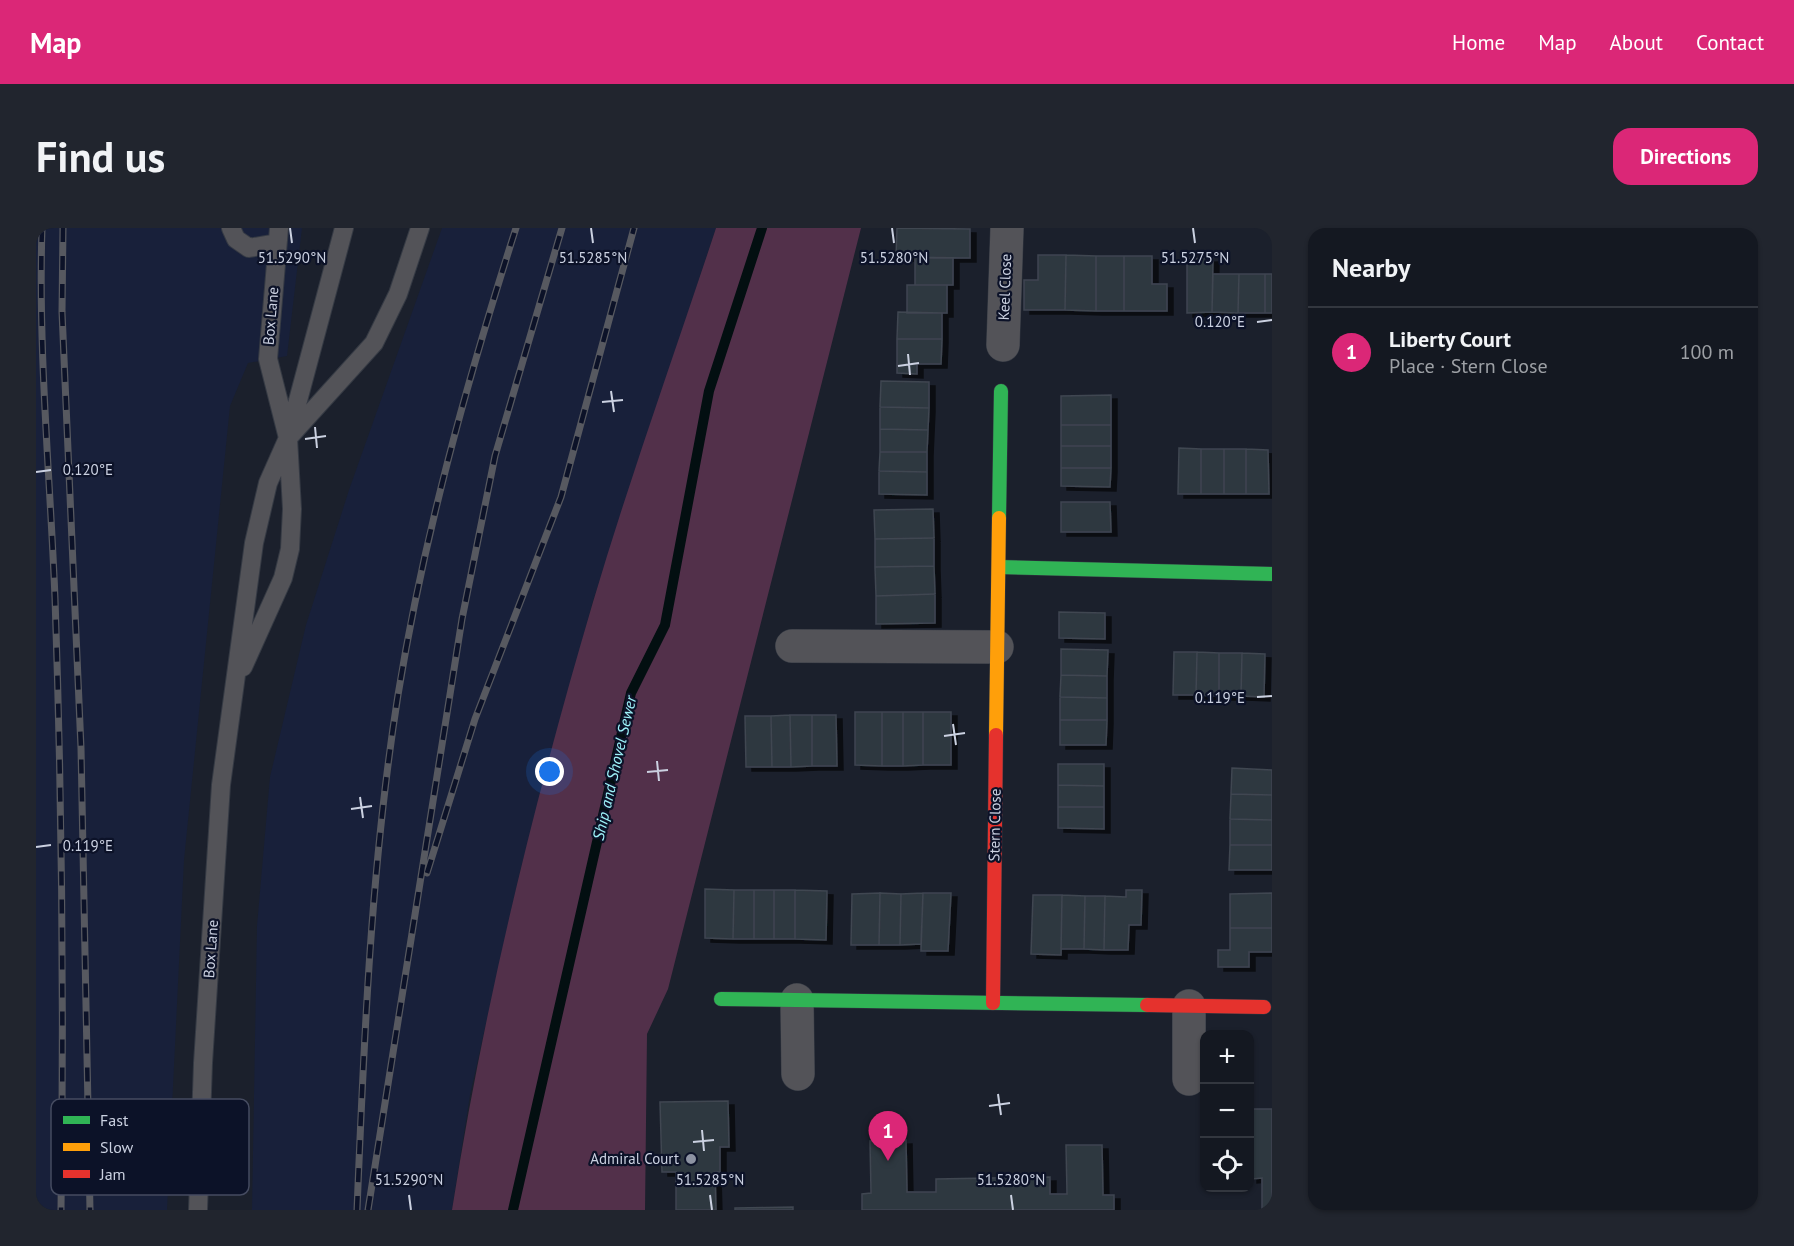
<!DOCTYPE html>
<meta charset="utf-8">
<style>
:root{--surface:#141821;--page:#21252e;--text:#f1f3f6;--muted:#9da0a5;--line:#33373f;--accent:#db2777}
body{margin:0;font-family:"PT Sans",sans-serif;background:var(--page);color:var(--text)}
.controls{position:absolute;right:18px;bottom:18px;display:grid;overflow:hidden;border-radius:12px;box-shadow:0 2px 4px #0004}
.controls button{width:54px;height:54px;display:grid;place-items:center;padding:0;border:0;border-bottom:2px solid var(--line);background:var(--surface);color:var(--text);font:30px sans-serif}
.you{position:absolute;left:514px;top:544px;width:21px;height:21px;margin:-15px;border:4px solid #fff;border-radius:50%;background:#1a73e8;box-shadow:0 0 0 9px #1a73e833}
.badge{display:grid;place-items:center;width:39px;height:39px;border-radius:50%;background:var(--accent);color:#fff;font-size:20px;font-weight:700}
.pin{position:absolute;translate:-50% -50px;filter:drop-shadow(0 2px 3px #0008)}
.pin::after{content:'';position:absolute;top:32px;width:21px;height:18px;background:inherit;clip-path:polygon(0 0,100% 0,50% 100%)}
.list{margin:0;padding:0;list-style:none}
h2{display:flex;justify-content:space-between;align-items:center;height:78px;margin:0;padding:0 24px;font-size:26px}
h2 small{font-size:20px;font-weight:400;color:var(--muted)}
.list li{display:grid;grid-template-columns:39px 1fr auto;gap:18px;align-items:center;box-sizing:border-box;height:90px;padding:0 24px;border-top:2px solid var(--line)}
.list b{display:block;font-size:22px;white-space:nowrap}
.list p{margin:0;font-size:20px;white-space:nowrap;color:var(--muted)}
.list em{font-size:20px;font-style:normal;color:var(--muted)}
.icon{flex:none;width:33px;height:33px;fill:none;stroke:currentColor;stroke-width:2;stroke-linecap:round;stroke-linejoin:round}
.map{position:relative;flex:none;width:1236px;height:982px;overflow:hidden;border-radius:18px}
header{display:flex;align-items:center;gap:36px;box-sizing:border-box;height:84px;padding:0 30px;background:var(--accent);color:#fff}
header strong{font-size:28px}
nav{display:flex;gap:33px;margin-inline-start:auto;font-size:21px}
.intro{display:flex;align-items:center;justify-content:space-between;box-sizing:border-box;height:144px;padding:0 36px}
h1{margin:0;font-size:42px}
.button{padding:15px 27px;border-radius:18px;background:var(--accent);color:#fff;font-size:21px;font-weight:700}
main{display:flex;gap:36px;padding:0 36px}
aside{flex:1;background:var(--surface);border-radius:18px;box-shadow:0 2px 4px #0004}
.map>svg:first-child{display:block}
</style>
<header>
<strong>Map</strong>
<nav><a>Home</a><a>Map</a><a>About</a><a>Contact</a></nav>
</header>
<div class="intro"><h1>Find us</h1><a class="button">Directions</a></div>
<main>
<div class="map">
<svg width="1236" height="982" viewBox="0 0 1236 982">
<defs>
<filter id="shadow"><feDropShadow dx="6" dy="4" stdDeviation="0" flood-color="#0009"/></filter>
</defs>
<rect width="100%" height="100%" fill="#1b202c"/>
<path fill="#18203a" d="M 0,0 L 266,0 L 251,128 L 212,135 L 194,178 L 148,632 L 131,982 L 0,982 Z
M 406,0 L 680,0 L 557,373 L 484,644 L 434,867 L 416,982 L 216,982 L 221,698 L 234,549 L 270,397 L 313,262 Z"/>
<path fill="#52304a" d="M 680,0 L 825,0 L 632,761 L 611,806 L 609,982 L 416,982 C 448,777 498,574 557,374 C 594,249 639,125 680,0 Z"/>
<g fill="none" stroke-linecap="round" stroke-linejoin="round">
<path stroke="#030f11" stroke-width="10" d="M 477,982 L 595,465 L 629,397 L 673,163 L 726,0"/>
</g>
<path fill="#2f3740" stroke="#3f4651" stroke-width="1.5" filter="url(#shadow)" d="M 861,0 L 934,1 L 934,30 L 860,29 Z
M 1002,27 L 1030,27 L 1029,82 L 988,82 L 988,52 L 1002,52 Z
M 1030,27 L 1060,28 L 1060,83 L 1029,82 Z
M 1060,28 L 1088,28 L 1088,83 L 1060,83 Z
M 1088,28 L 1116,28 L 1116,56 L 1131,56 L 1131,83 L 1088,83 Z
M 879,30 L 917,30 L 917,57 L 879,57 Z
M 1177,30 L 1176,84 L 1151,85 L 1151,31 Z
M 1177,46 L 1203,46 L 1202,85 L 1176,84 Z
M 1203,46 L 1229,46 L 1229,85 L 1202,85 Z
M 1229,46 L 1236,46 L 1236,85 L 1229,85 Z
M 871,57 L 911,57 L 911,85 L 871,85 Z
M 862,84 L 906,85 L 906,111 L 861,111 Z
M 861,111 L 906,111 L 905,136 L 881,136 L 881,146 L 861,145 Z
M 845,153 L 893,154 L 893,180 L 844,179 Z
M 1075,167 L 1075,197 L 1025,197 L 1025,168 Z
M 844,179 L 893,180 L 892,202 L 844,201 Z
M 1025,197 L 1075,197 L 1075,218 L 1025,218 Z
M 844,201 L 892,202 L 891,224 L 844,224 Z
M 1025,218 L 1075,218 L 1075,240 L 1025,240 Z
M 1143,220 L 1165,221 L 1165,266 L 1142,266 Z
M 1165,221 L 1188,221 L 1188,266 L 1165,266 Z
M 1188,221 L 1210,221 L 1210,266 L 1188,266 Z
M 1210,221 L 1232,222 L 1233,266 L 1210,266 Z
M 844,224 L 891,224 L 891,244 L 843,243 Z
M 1025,240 L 1075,240 L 1074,259 L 1025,258 Z
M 843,243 L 891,244 L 891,267 L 843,266 Z
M 1025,274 L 1074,274 L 1075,304 L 1025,304 Z
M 897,281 L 898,310 L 839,311 L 838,282 Z
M 898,310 L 898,338 L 839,339 L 839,311 Z
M 898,338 L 899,366 L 840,368 L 839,339 Z
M 899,366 L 899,395 L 840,396 L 840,368 Z
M 1023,384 L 1069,385 L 1069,411 L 1023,410 Z
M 1025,421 L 1072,422 L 1071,448 L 1025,447 Z
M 1138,424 L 1161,424 L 1160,467 L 1137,467 Z
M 1161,424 L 1183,425 L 1183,468 L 1160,467 Z
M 1183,425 L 1206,425 L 1205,468 L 1183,468 Z
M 1206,425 L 1229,426 L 1228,469 L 1205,468 Z
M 1025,447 L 1071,448 L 1071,470 L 1024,469 Z
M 1024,469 L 1071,470 L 1071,492 L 1024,492 Z
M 819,484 L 846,484 L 846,538 L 819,537 Z
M 846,484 L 867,484 L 867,538 L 846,538 Z
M 867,484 L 887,484 L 887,537 L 867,538 Z
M 887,484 L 915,484 L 915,537 L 887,537 Z
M 754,487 L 755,539 L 736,539 L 735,488 Z
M 754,487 L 776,487 L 776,538 L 755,539 Z
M 776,487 L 800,487 L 801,538 L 776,538 Z
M 709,488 L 735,488 L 736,539 L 710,539 Z
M 1024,492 L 1071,492 L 1070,517 L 1024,517 Z
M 1022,536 L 1068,536 L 1068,558 L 1022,557 Z
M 1196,540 L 1236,542 L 1236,567 L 1195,566 Z
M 1022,557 L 1068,558 L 1068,579 L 1022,579 Z
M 1195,566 L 1236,567 L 1236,592 L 1194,591 Z
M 1022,579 L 1068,579 L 1068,601 L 1022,600 Z
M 1194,591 L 1236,592 L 1236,617 L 1194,617 Z
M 1194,617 L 1236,617 L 1236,642 L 1193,642 Z
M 669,661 L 698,662 L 697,711 L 669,710 Z
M 698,662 L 718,662 L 718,711 L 697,711 Z
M 718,662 L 738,662 L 738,711 L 718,711 Z
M 738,662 L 759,662 L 759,711 L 738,711 Z
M 759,662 L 791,663 L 790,712 L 759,711 Z
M 1090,662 L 1106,662 L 1105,697 L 1093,697 L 1092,722 L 1068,722 L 1069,668 L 1090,669 Z
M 844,665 L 843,717 L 815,717 L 816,666 Z
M 844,665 L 865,666 L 864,717 L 843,717 Z
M 887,665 L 915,665 L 912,723 L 885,723 Z
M 887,665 L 885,716 L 864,717 L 865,666 Z
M 1236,665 L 1236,700 L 1194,700 L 1194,666 Z
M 997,667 L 1026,667 L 1025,727 L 995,726 Z
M 1026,667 L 1049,668 L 1048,721 L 1025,721 Z
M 1049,668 L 1069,668 L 1068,722 L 1048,721 Z
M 1194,700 L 1236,700 L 1236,724 L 1213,724 L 1213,739 L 1182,739 L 1182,722 L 1194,722 Z
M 692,873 L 693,919 L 684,919 L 684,944 L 679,944 L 680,982 L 640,982 L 640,944 L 626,944 L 624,874 Z
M 1215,881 L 1236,881 L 1236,982 L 1226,982 L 1226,950 L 1215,951 Z
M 870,912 L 871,964 L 900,964 L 900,951 L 1014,949 L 1014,966 L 1031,966 L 1030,917 L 1066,917 L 1067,967 L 1078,967 L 1078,982 L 826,982 L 826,966 L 835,965 L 834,913 Z
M 757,979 L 757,982 L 699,982 L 699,980 Z"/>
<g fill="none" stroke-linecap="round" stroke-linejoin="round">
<g stroke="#353a44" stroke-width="20">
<path id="lane" d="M 195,0 L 200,11 L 213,20 L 241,15
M 253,209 L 338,115 L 362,66 L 384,0
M 207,439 L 247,350 L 254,321 L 256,281 L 252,210 L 232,131 L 243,0
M 162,982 L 167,835 L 185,557 L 218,315 L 232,255 L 252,210 L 308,0"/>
</g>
<g stroke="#353a44" stroke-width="34">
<path id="street" d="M 967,117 L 971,0
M 756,418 L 961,419
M 761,772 L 762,846
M 1153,851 L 1153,778"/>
</g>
<g stroke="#353a44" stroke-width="15">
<path id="fast" d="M 963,290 L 965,163
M 963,339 L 1236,346
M 685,771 L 1111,777"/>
</g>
<g stroke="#353a44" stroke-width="15">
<path id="slow" d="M 960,507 L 963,290"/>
</g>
<g stroke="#353a44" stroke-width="15">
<path id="jam" d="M 957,775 L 960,507
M 1111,777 L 1228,779"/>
</g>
<use href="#lane" stroke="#535358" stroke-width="18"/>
<use href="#street" stroke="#535358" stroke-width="33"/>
<use href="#fast" stroke="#30b455" stroke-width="14"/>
<use href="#slow" stroke="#ff9f0a" stroke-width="14"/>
<use href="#jam" stroke="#e5322d" stroke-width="14"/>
<g stroke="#575960" stroke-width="7">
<path id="rail" d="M 6,0 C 2,123 14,247 19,370 C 26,574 28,778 25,982
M 27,0 L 26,84 L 45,520 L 54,982
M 391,645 L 439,491 L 525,269 L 598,0
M 321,982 C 328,810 335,637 362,467 C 388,307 431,153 480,0
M 332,982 L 426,391 L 459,228 L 526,0"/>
</g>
<use href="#rail" stroke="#0c1228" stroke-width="4.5" stroke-dasharray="14" stroke-linecap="butt"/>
</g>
<path fill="none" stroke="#cbd1e1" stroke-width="2" d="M 254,0 L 256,15M 555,0 L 557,15M 856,0 L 858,15M 1157,0 L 1159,15M 1221,94 L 1236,92M 872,126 L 874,147M 862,138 L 883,135M 575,163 L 578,184M 566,174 L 587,172M 279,199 L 281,220M 269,211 L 290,208M 0,244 L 15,242M 1221,469 L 1236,468M 917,496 L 920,517M 908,508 L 929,505M 621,533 L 623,553M 611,544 L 632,542M 324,569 L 327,590M 315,581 L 336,578M 0,619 L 15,617M 962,866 L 965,887M 953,878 L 974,875M 666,902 L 668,923M 657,914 L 678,912M 373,967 L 375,982M 674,967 L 676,982M 975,967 L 977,982"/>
<circle fill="#8d93a2" stroke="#0c1228" stroke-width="2" cx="655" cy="931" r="6"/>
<g text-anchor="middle" stroke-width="4.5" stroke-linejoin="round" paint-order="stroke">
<g font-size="15" fill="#cbd1e1" stroke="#0c1228">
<text transform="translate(969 59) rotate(-88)" y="5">Keel Close</text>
<text transform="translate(235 88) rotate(-85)" y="5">Box Lane</text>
<text transform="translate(959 597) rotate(-89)" y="5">Stern Close</text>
<text transform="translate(175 721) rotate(-86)" y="5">Box Lane</text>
</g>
<g font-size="15" fill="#cbd1e1" stroke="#0c1228" text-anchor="end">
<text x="643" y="936">Admiral Court</text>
</g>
<g font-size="16" font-style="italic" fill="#9ef3fa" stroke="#0c1228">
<text transform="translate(578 540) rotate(-77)" y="6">Ship and Shovel Sewer</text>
</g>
</g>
<rect x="15" y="871" width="198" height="96" rx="9" fill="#0c1228" stroke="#454b60" stroke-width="1.5"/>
<rect x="27" y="888" width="27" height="8" fill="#30b455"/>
<rect x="27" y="915" width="27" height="8" fill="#ff9f0a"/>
<rect x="27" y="942" width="27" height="8" fill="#e5322d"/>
<g font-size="16" fill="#cbd1e1">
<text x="64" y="898">Fast</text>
<text x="64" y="925">Slow</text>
<text x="64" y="952">Jam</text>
</g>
<g font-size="15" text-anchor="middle" fill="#cbd1e1" stroke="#0c1228" stroke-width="4.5" stroke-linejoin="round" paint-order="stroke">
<text x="256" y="35">51.5290°N</text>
<text x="557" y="35">51.5285°N</text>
<text x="858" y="35">51.5280°N</text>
<text x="1159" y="35">51.5275°N</text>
<text x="1184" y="99">0.120°E</text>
<text x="52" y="247">0.120°E</text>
<text x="1184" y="475">0.119°E</text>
<text x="52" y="623">0.119°E</text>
<text x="373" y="957">51.5290°N</text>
<text x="674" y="957">51.5285°N</text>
<text x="975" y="957">51.5280°N</text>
</g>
</svg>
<div class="controls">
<button>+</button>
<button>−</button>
<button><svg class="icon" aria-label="locate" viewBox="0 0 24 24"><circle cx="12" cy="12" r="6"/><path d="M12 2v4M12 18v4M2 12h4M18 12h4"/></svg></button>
</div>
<div class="you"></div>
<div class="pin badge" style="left:852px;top:933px">1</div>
</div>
<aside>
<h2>Nearby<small></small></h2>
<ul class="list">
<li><span class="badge">1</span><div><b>Liberty Court</b><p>Place · Stern Close</p></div><em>100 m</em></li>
</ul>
</aside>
</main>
